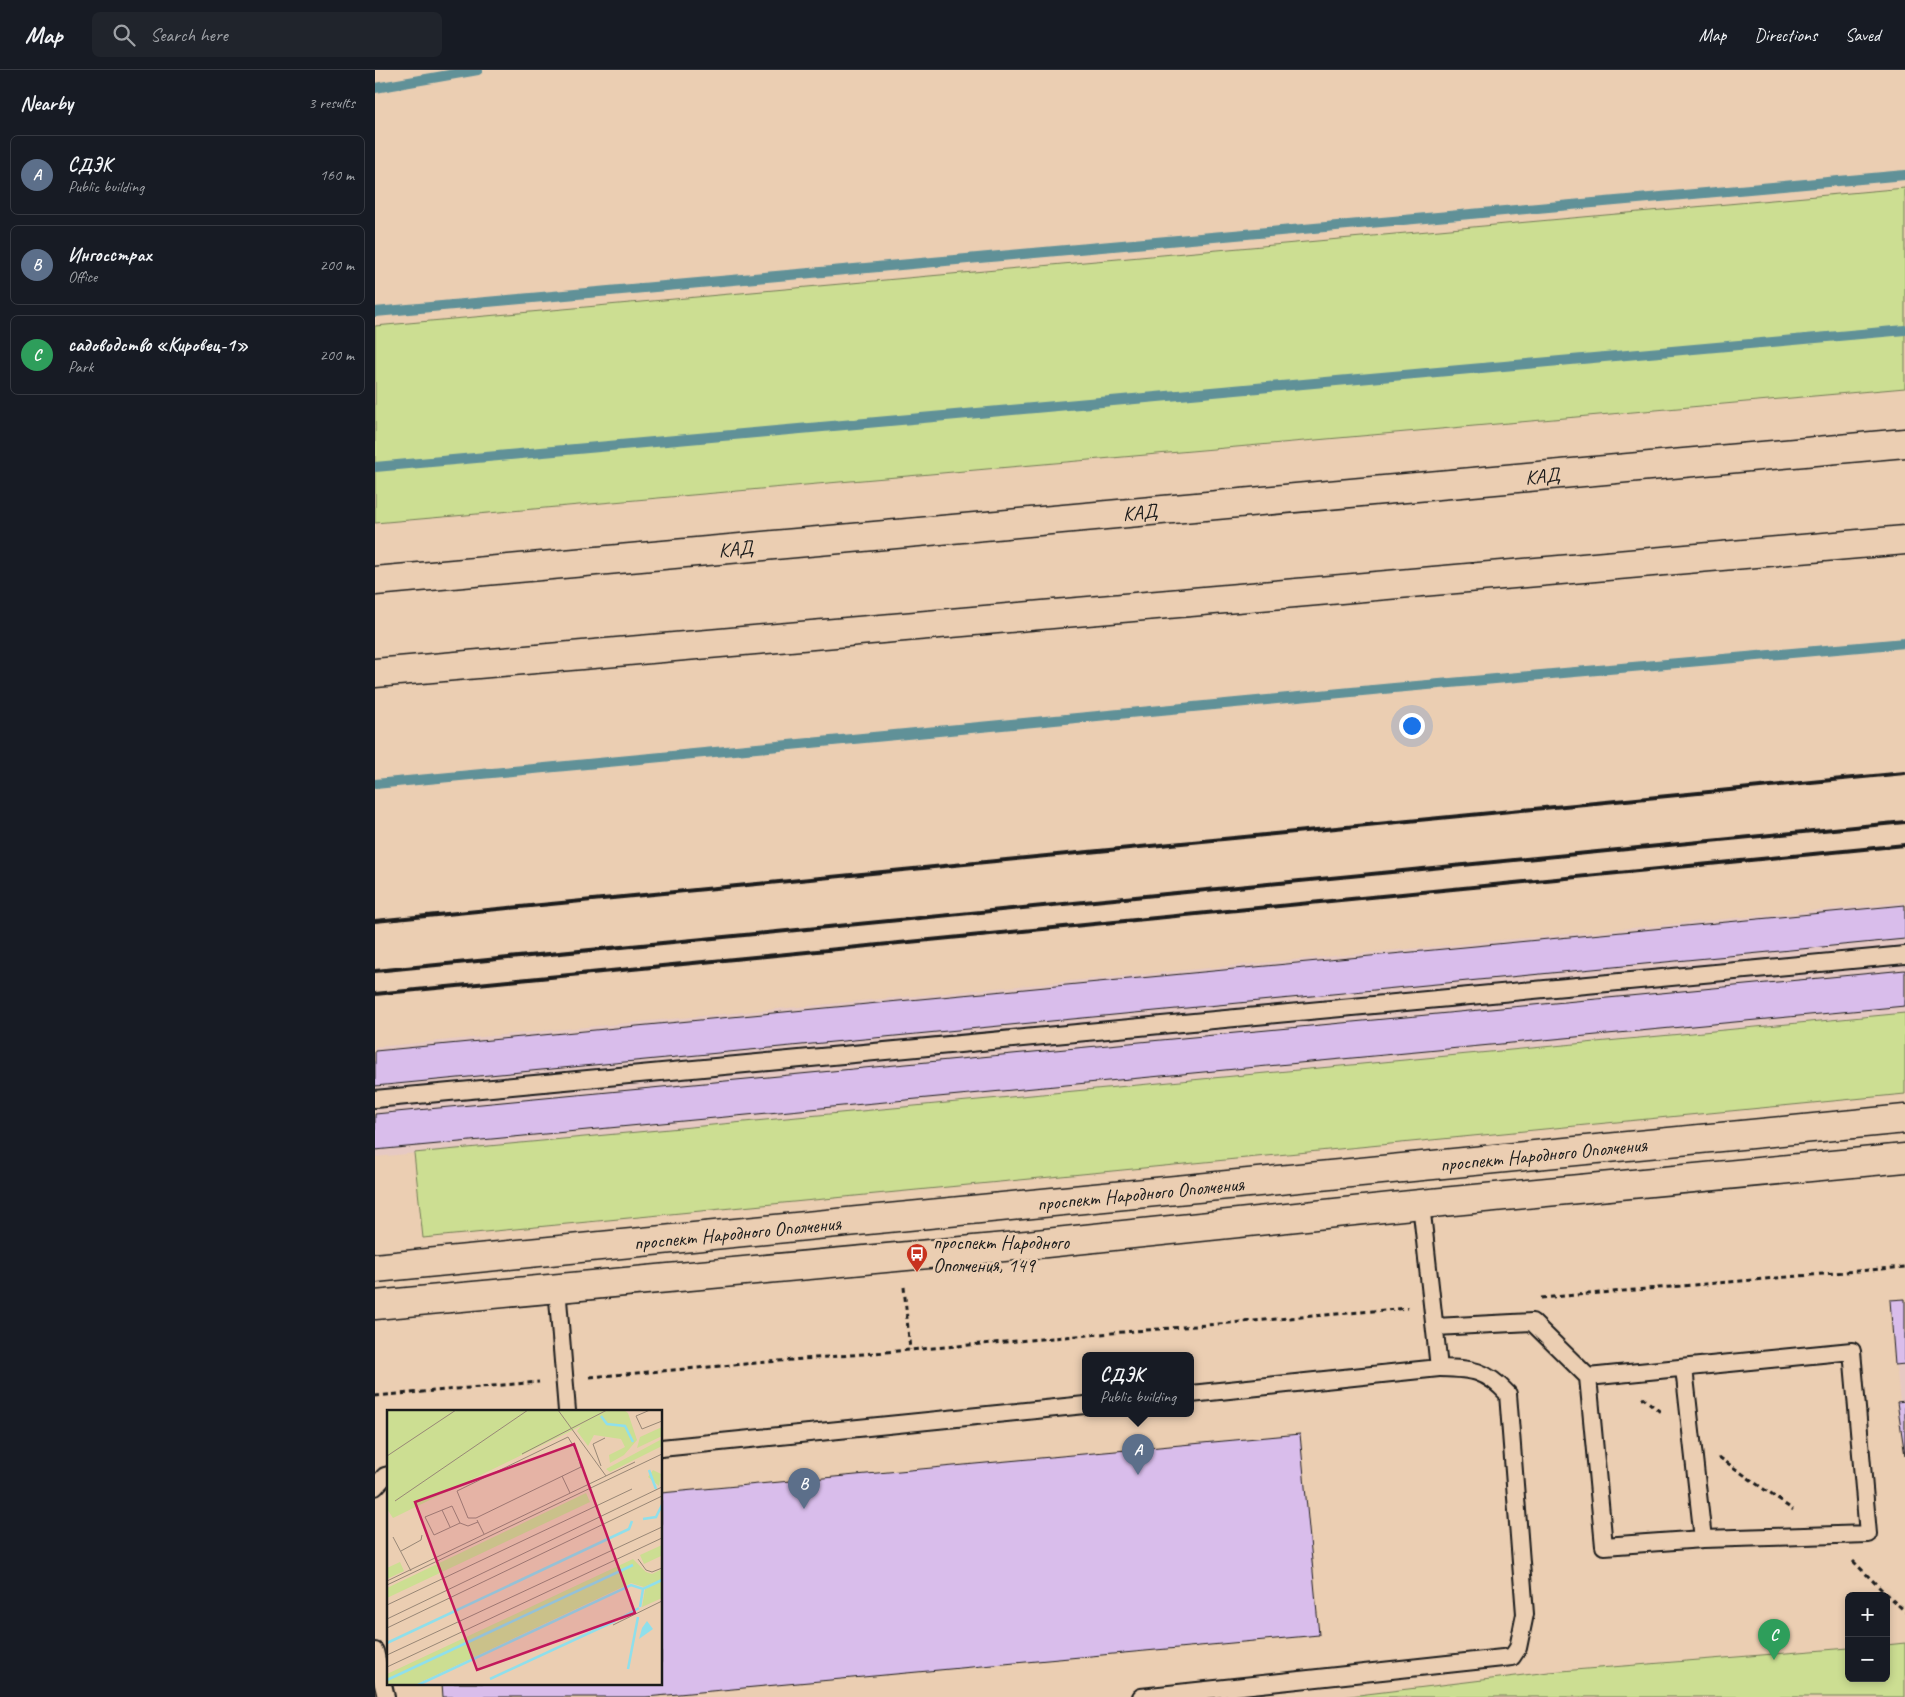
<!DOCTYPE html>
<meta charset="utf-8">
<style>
:root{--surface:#171b24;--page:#20242c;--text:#f1f3f6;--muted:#9ea1a6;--line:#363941;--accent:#c8321e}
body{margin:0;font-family:Caveat,sans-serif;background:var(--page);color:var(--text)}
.controls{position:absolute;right:15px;bottom:15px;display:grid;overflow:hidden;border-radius:8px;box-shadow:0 2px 8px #0003}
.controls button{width:45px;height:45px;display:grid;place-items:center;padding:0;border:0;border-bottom:1px solid var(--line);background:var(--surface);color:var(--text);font:25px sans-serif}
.you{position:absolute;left:1036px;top:655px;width:18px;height:18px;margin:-12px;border:4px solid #fff;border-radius:50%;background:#1a73e8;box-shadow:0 0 0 8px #1a73e833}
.badge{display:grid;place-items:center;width:32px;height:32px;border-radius:50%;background:var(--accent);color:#fff;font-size:16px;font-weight:700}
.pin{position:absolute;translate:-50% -41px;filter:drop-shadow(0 1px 2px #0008)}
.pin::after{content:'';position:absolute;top:26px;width:18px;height:15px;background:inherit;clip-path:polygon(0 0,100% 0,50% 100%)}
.popup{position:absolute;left:707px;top:1282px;width:112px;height:65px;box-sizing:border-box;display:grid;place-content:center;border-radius:8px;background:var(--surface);filter:drop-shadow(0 1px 4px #0005);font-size:16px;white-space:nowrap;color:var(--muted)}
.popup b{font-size:19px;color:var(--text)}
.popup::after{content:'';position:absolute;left:50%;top:100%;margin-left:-10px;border:10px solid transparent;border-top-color:var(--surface)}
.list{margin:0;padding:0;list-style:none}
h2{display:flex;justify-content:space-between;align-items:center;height:65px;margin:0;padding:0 20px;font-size:21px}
h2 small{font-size:16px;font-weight:400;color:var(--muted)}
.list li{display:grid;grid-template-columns:32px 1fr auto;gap:15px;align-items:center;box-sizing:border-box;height:80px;margin:0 10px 10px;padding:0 10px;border:1px solid var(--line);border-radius:8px}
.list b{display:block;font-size:19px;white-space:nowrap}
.list p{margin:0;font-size:16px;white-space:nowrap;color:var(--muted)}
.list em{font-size:16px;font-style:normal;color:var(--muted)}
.icon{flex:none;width:28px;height:28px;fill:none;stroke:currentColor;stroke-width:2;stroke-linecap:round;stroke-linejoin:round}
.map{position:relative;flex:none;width:1530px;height:1627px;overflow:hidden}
header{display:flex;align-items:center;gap:30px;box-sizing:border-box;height:70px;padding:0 25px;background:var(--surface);border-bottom:1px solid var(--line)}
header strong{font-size:24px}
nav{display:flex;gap:28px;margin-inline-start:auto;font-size:18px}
.search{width:350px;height:45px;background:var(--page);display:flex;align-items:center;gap:12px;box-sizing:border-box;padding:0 18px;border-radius:8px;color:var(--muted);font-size:19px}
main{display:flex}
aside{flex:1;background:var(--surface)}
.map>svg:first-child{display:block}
</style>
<header>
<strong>Map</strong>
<div class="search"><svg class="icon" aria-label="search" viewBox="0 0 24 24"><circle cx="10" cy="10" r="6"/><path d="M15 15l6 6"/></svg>Search here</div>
<nav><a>Map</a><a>Directions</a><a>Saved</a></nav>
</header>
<main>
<aside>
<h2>Nearby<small>3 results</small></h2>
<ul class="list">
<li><span class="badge" style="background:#5c6f8a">A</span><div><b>СДЭК</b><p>Public building</p></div><em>160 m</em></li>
<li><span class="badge" style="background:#5c6f8a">B</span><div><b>Ингосстрах</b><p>Office</p></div><em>200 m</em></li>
<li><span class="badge" style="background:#2e9e5b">C</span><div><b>садоводство «Кировец-1»</b><p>Park</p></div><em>200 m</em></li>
</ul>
</aside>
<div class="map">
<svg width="1530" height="1627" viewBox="0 0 1530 1627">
<rect width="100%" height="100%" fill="#ebceb2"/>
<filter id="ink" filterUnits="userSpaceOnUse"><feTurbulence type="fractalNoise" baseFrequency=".02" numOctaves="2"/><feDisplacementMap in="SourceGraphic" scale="10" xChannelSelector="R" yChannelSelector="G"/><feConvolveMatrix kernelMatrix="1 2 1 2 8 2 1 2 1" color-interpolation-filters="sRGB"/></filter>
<g filter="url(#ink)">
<path fill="#e6c9c3" d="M 1530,832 L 1530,943 L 0,1087 L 0,977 Z
M 1530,1229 L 1530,1384 L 1515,1230 Z"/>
<path fill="#ccde92" stroke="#747d57" d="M 1530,118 L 1530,318 L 0,453 L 0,256 Z
M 1530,943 L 1530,1024 L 48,1168 L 39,1083 Z
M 1530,1573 L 1530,1627 L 967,1627 L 1174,1602 L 1474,1578 L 1474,1608 L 1511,1608 L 1511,1575 Z"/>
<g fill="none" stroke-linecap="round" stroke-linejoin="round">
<path stroke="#619198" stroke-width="10" d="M 0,18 L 103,0
M 0,242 L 1530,105
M 0,397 L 1530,260
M 0,714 L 1019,618 L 1530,573"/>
</g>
<path fill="#d9bdeb" stroke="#1c1c1c" d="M 1530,835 L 1530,869 L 0,1016 L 0,981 Z
M 1530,900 L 1530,936 L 0,1080 L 0,1044 Z
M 1530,1229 L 1530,1294 L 1520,1295 L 1515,1230 Z
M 1530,1331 L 1530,1386 L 1522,1332 Z
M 925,1364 L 944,1565 L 271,1627 L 68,1627 L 67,1613 L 286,1613 L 286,1423 Z"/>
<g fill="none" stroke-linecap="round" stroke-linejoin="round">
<g stroke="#1c1c1c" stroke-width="20">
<path id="service" d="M 0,1029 L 1530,885
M 1046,1134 L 1064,1298
M 182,1217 L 192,1341
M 1060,1257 L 1157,1252 L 1213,1307 L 1229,1476 L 1328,1469 L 1493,1464 L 1477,1281 L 1213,1307
M 1309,1298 L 1328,1469
M 286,1378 L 710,1335
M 0,1417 L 10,1406 L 14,1405
M 0,1581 L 11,1627
M 766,1627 L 1137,1587 L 1143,1578 L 1150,1544 L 1133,1324 C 1110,1299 1097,1299 1064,1298 L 816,1324"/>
</g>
<g stroke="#1c1c1c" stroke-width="31">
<g id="secondary">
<path id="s1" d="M 0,1198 L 1530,1049"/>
<path d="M 0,1235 L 652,1175 L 1046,1134 L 1530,1088"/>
</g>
</g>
<g stroke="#1c1c1c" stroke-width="31">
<g id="motorway">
<path id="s2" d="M 0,511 L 1530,373"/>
<path d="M 0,603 L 1530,470"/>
</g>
</g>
<path stroke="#1c1c1c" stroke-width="3" stroke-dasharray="5 4" stroke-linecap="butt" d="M 529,1217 L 535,1280
M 1166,1228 L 1530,1197
M 215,1307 L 1033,1238
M 0,1326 L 164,1312
M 1267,1327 L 1288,1344
M 1344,1387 L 1418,1440
M 1478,1491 L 1514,1527 L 1530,1541"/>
<use href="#service" stroke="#ebceb2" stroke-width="16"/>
<use href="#secondary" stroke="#ebceb2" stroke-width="28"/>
<use href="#motorway" stroke="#ebceb2" stroke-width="28"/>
<path stroke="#1c1c1c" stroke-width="4" d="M 0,851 L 1530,703
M 0,901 L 1530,752
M 0,924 L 1530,775"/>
</g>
</g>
<defs>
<g id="bus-pin" transform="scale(1.125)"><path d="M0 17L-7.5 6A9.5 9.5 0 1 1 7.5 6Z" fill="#c8321e" stroke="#ebceb2"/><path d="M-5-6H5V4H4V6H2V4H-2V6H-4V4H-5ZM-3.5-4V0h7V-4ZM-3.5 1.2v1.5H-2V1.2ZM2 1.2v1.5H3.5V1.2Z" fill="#fff"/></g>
</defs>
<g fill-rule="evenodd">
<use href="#bus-pin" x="542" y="1184"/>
</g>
<g text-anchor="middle" stroke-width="5" stroke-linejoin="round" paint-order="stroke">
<g font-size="20" fill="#1c1c1c" stroke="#ebceb2">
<text dy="7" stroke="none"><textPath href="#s2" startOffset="1172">КАД</textPath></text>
<text dy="7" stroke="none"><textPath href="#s2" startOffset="768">КАД</textPath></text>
<text dy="7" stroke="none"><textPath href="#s2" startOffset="362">КАД</textPath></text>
<text dy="7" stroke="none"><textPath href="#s1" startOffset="1174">проспект Народного Ополчения</textPath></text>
<text dy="7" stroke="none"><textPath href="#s1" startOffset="769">проспект Народного Ополчения</textPath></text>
<text dy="7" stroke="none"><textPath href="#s1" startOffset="364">проспект Народного Ополчения</textPath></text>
</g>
<g font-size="20" fill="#1c1c1c" stroke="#ebceb2" text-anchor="start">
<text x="558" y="1179">проспект Народного<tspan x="558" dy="23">Ополчения, 149</tspan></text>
</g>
</g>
<g transform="translate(12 1340)">
<rect width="275" height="275" fill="#ebceb2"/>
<path d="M 0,0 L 237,0 L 241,3 L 250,30 L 237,45 L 223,53 L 222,45 L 238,37 L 234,29 L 207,25 L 201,36 L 190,21 L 194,16 L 6,108 L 0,99 ZM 275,17 L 275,26 L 250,38 L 253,27 ZM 275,29 L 275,36 L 223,62 L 219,59 ZM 266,60 L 274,64 L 272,76 L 261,67 ZM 199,83 L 203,92 L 0,188 L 0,178 ZM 275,135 L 274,146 L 257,154 L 253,145 ZM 246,149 L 259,162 L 265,164 L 275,159 L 275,169 L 257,177 L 244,173 L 28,275 L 0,275 L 0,264 ZM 13,152 L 17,161 L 0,169 L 0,158 ZM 275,171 L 275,188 L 255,197 L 258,179 Z" fill="#ccde92"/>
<path d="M 260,211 L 266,219 L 252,229 L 255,218 Z" fill="#8fdfeb"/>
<path fill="none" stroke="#8fdfeb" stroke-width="2.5" d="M 214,6 L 220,14 L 238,16 L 246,32M 262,60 L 269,79M 256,109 L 269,107 L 275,95M 253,197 L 256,179M 232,209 L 252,198M 0,233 L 242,119 L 245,111M 241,259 L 251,207M 103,269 L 228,211M 0,270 L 246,155M 31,275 L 244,175 L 256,179 L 275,170"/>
<path fill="none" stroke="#988776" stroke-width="1" d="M 171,0 L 219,66M 263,0 L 249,6 L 255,19 L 275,11M 181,27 L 190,42 L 194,57 L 89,108 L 81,108 L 70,81 ZM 135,44 L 220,0M 0,46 L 69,0M 214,56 L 206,34 L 218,28M 175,66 L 183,83M 8,91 L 141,0M 55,100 L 63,117M 90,110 L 97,124M 73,113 L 47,125 L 38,107 L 65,96 L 73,113 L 81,116 L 91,112M 6,127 L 24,161M 14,141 L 34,130 L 35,125M 251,149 L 259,160 L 265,162 L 275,158M 0,171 L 248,52M 0,175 L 275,44M 0,195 L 245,79M 0,209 L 275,77M 226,215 L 275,191M 0,218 L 275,86M 0,245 L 275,117M 0,257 L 275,128"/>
<path fill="#c2185b" fill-opacity="0.15" stroke="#c2185b" stroke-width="2.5" d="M 187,34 L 248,203 L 90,260 L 28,92 Z"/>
<rect width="275" height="275" fill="none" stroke="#1c1c1c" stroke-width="2.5"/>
</g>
</svg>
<div class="controls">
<button>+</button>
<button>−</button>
</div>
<div class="you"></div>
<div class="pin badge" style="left:763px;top:1405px;background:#5c6f8a">A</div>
<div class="popup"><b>СДЭК</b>Public building</div>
<div class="pin badge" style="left:429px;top:1439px;background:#5c6f8a">B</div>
<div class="pin badge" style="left:1399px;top:1590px;background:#2e9e5b">C</div>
</div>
</main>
